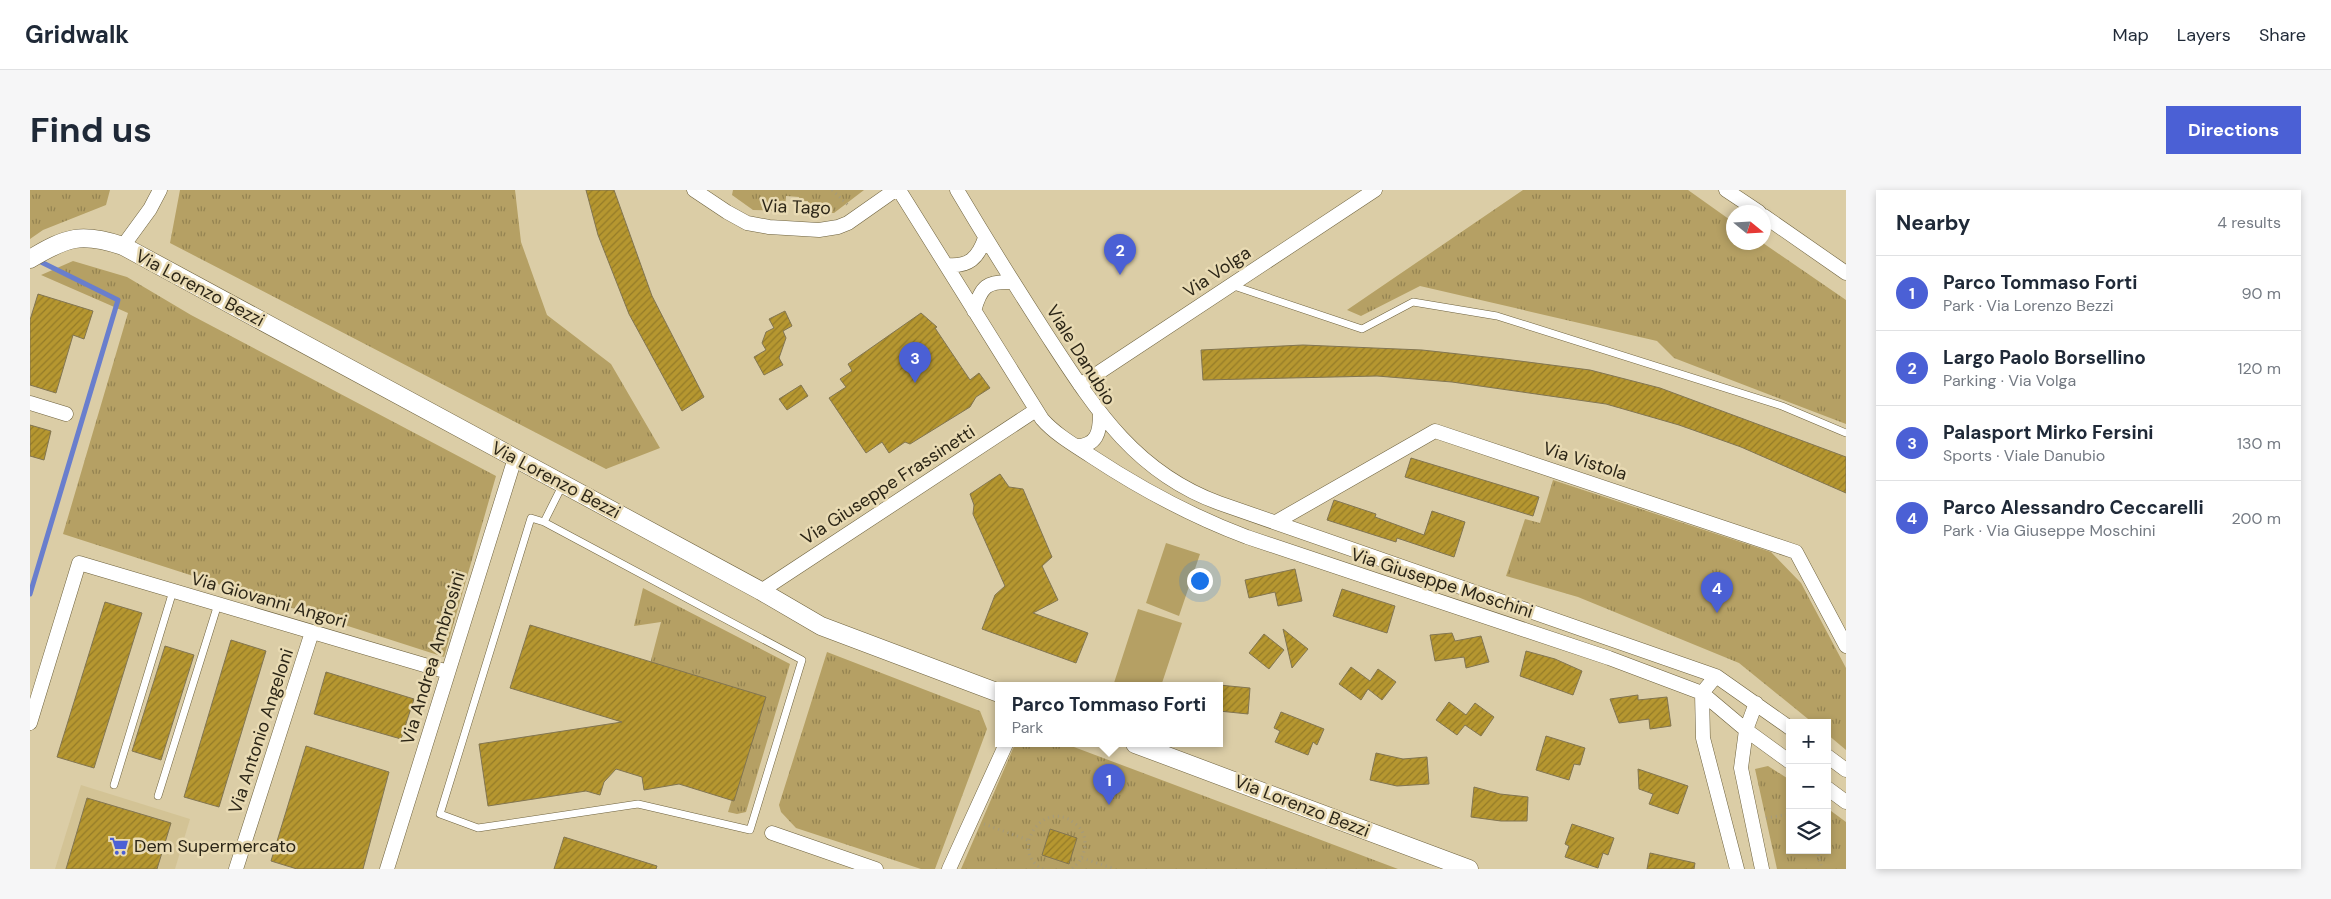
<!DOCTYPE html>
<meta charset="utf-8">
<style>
:root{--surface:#fff;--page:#f6f6f7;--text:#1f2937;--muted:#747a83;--line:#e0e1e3;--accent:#4b60d5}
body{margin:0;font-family:"DM Sans",sans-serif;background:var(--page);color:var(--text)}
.controls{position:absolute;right:15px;bottom:15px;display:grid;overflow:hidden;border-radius:0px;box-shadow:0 2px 8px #0003}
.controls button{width:45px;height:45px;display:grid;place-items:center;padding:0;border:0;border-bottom:1px solid var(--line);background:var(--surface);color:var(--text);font:25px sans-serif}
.compass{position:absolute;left:1696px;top:15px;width:45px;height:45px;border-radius:50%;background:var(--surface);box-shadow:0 2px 8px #0003;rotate:108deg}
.you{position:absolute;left:1169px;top:390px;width:18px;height:18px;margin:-12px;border:4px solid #fff;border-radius:50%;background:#1a73e8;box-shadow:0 0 0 8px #1a73e833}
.badge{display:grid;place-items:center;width:32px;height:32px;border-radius:50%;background:var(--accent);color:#fff;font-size:16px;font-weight:700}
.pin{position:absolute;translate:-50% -41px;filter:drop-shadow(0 1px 2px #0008)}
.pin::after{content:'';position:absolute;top:26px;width:18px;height:15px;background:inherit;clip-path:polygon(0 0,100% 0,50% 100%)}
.popup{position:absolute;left:965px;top:492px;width:228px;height:65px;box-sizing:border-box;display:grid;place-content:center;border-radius:0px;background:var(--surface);filter:drop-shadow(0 1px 4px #0005);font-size:16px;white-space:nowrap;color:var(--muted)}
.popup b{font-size:19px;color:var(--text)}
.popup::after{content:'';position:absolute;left:50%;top:100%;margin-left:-10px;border:10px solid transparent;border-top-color:var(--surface)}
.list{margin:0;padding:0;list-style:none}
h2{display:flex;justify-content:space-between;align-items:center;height:65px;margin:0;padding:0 20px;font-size:21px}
h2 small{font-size:16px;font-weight:400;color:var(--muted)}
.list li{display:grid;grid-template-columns:32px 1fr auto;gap:15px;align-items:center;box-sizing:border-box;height:75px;padding:0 20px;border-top:1px solid var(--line)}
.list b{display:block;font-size:19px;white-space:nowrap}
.list p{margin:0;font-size:16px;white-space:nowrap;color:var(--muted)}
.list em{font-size:16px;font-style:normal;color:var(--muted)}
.icon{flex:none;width:28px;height:28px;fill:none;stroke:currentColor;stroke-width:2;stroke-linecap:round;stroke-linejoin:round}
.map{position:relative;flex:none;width:1816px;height:679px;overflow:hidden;border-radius:0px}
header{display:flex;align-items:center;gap:30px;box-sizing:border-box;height:70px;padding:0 25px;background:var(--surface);border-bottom:1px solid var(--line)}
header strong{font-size:24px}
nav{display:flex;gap:28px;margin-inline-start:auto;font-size:18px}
.intro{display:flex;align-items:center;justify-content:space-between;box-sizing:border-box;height:120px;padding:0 30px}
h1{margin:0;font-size:35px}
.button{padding:12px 22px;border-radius:0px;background:var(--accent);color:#fff;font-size:18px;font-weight:700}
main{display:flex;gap:30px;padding:0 30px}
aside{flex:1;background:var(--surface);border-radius:0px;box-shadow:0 2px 8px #0003}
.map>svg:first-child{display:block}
</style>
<header>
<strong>Gridwalk</strong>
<nav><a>Map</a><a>Layers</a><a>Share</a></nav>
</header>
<div class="intro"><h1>Find us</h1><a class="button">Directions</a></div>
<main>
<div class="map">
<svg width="1816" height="679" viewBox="0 0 1816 679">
<defs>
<pattern id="grass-tufts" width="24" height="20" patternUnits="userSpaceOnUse" patternTransform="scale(1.25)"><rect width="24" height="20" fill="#b5a064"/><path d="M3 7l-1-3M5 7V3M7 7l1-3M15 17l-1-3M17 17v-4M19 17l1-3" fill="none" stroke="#938251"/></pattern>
<pattern id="building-hatch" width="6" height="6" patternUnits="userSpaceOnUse" patternTransform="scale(1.25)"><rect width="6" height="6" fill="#b69730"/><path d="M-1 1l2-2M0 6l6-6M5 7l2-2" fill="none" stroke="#947b28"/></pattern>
</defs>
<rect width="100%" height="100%" fill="#dbcda6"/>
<path fill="#d3c395" d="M 51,595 L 160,629 L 145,679 L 25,679 Z"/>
<path fill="url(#grass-tufts)" d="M 0,0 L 80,0 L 76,15 L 13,40 L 0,49 Z
M 150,0 L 485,0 L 491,52 L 517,125 L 581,174 L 630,258 L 576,279 L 140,53 Z
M 703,0 L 834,0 L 804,23 L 777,22 L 778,11 L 769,11 L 769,7 L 756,6 L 755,21 L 723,20 L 702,5 Z
M 1493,0 L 1658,0 L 1703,32 L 1704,52 L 1733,53 L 1816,110 L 1816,234 L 1644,168 L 1627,151 L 1390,96 L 1331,126 L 1317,120 Z
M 43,71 L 97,87 L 161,125 L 466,286 L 414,467 L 33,344 L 98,123 L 11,85 Z
M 1523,290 L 1741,362 L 1771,393 L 1816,478 L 1816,560 L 1797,544 L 1797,533 L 1783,533 L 1709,473 L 1548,407 L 1476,386 L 1495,329 L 1510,333 Z
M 613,398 L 760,474 L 716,622 L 707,624 L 698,622 L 732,511 L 620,474 L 631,432 L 604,436 Z
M 797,462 L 950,521 L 957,539 L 905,679 L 891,679 L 766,638 L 751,622 L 749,615 Z
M 985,554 L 1036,554 L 1368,679 L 931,679 Z
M 1738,576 L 1760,590 L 1760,660 L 1797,660 L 1797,618 L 1816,632 L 1816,679 L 1747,679 L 1725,579 Z"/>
<path fill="#b5a064" d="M 1136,353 L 1170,364 L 1149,426 L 1116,413 Z
M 1670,380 L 1710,393 L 1701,418 L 1662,405 Z
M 1108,419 L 1152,433 L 1131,496 L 1083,496 Z"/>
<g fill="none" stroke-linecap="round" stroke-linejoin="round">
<path stroke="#697ecd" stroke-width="5" d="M 0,404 L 88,110 L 7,70"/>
</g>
<path fill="url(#building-hatch)" stroke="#827551" d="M 556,0 L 584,0 L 622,106 L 674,207 L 652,221 L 599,124 L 568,45 Z
M 8,104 L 63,121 L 54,149 L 43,145 L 26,203 L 0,195 L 0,130 Z
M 755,121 L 762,136 L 753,141 L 756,148 L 749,168 L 753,175 L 734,185 L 724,167 L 736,160 L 732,153 L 736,142 L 744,138 L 739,129 Z
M 891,123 L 907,137 L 905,138 L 940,190 L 949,183 L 960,198 L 946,207 L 940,217 L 880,254 L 875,252 L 859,263 L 852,252 L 836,263 L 799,208 L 816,197 L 810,189 L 822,181 L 818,174 Z
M 1273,155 L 1392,160 L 1474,169 L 1560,180 L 1630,198 L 1816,267 L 1816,303 L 1711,257 L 1649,235 L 1576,214 L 1422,192 L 1347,186 L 1173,190 L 1171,160 Z
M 771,195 L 778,206 L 757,220 L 749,209 Z
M 0,235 L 21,241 L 14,270 L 0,266 Z
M 1381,268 L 1509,307 L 1503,326 L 1375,287 Z
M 970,284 L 979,297 L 993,299 L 1022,367 L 1012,376 L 1028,410 L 1003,423 L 1058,443 L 1046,473 L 952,439 L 965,405 L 975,396 L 943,324 L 944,315 L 940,304 Z
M 1304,310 L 1346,324 L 1345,327 L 1394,345 L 1402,321 L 1435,332 L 1424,367 L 1367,348 L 1366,352 L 1297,330 Z
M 1265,379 L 1272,411 L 1248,416 L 1245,402 L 1219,408 L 1215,390 Z
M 1312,399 L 1365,416 L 1357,443 L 1303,426 Z
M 75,412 L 112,423 L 64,578 L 27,567 Z
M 500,435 L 736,507 L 704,611 L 649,594 L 614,600 L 612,587 L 586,579 L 574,592 L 570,605 L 556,601 L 458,616 L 449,554 L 592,532 L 480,498 Z
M 1253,439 L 1278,459 L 1262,478 Z
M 1422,443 L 1425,451 L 1451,446 L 1459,472 L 1436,478 L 1434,467 L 1405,471 L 1400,445 Z
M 1234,444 L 1254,460 L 1239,479 L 1219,463 Z
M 201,450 L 236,461 L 189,617 L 154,607 Z
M 135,456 L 164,465 L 131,570 L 102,561 Z
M 1496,461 L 1525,469 L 1552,481 L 1543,505 L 1490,486 Z
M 1321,477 L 1340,491 L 1348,479 L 1366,492 L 1352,510 L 1338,499 L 1331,510 L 1309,494 Z
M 296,482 L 384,509 L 371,549 L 284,524 Z
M 1189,495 L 1220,498 L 1218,524 L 1189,521 Z
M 1608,505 L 1608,510 L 1637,507 L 1641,536 L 1620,539 L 1619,529 L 1589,533 L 1580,509 Z
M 1419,512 L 1436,525 L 1445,513 L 1464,527 L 1451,546 L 1435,535 L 1427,545 L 1406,530 Z
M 1251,522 L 1294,539 L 1287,555 L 1283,552 L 1278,565 L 1245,552 L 1250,541 L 1244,538 Z
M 1516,546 L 1555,558 L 1550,575 L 1544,574 L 1539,590 L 1506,580 Z
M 276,556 L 359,582 L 333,679 L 267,679 L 241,671 Z
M 1346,563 L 1373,569 L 1397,567 L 1399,594 L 1367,596 L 1340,590 Z
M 1608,579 L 1658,596 L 1648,624 L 1619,614 L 1623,604 L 1609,599 Z
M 1444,597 L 1470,604 L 1498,607 L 1497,631 L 1471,631 L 1441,627 Z
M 57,608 L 141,633 L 127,679 L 36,679 Z
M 1542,634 L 1584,648 L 1578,665 L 1573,663 L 1568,678 L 1535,667 L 1539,656 L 1535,654 Z
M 1020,639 L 1047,648 L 1039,674 L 1012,665 Z
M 534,647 L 627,676 L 626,679 L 524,679 Z
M 1620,663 L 1665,673 L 1664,679 L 1617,679 Z"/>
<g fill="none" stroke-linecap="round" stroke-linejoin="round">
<g stroke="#6d613d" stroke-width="8">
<path id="service" d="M 1201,95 L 1332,139 L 1383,112 L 1467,126 L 1752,216 L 1816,243
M 514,332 L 772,470 L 720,640 L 608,614 L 448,638 L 410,624 L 501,328 L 514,332 L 533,294
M 84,595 L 143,401
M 128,606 L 188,414"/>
</g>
<g stroke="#6d613d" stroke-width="15">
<path id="minor" d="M 664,0 L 697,22 L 717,33 L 739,37 L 789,40 L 808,37 L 818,33 L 865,0
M 869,0 L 1012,229 C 1025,244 1044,255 1061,266 C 1111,299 1161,326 1217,347 L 1579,468 L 1672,503 L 1716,540 L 1760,572
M 927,0 C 956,49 986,97 1017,145 C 1064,217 1104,282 1189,313 L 1686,486 L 1760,538
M 1696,0 L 1729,22
M 1734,26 L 1816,83
M 93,56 L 120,19 L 130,0
M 917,75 C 939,77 948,68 955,48
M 944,121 C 951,96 957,91 982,92
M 1050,195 L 1345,0
M 0,213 L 36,224
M 1046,256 C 1067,256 1070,242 1070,224
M 1246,332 L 1405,241 L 1766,362 L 1816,456
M 731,401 L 1006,220
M 1686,486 L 1672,503 L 1673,548 L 1707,679
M 1726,513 L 1716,540 L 1711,578 L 1732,679
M 0,533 L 49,373 L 418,482
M 1797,566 L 1816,580
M 1797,598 L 1816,612
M 742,643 L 846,679
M 206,679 L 282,442
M 357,679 L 485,268
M 919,679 L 976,554"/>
</g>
<g stroke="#6d613d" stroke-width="19">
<path id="tertiary" d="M 0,69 C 37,47 51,42 93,56 L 731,401 L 791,436 L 969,503
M 1105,554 L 1439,679"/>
</g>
<path stroke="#a69b7b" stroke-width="3" stroke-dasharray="1 4" stroke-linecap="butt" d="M 802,0 L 818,15
M 1736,628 L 1760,624
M 954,634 L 998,650
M 1787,660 L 1792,679
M 1052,668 L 1085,679
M 1013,679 C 978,662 1013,607 1044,633 C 1051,637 1055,645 1055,653 C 1055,664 1050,673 1041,679"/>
<use href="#service" stroke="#fff" stroke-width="7"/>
<use href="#minor" stroke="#fff" stroke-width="14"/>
<use href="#tertiary" stroke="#fff" stroke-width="18"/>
</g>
<defs>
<g id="supermarket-bare" transform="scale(1.5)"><path d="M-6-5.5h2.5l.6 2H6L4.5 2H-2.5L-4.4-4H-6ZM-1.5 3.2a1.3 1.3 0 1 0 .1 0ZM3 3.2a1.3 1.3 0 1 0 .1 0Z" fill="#4b60d5" stroke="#e8dab3" stroke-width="2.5" paint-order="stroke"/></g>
</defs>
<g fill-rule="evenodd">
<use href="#supermarket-bare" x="89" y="656"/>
</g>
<g text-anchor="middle" stroke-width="5" stroke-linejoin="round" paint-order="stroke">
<g font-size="18" fill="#2c2617" stroke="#e8dab3">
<text transform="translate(766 17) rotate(2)" y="6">Via Tago</text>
<text transform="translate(1187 82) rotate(-34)" y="6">Via Volga</text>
<text transform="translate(170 98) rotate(28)" y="6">Via Lorenzo Bezzi</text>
<text transform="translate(1051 165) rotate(58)" y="6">Viale Danubio</text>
<text transform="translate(1555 271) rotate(18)" y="6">Via Vistola</text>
<text transform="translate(526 290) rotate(28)" y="6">Via Lorenzo Bezzi</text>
<text transform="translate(858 295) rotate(-33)" y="6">Via Giuseppe Frassinetti</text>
<text transform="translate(1412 393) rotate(18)" y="6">Via Giuseppe Moschini</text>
<text transform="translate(239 410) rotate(16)" y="6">Via Giovanni Angori</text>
<text transform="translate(403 468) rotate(-73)" y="6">Via Andrea Ambrosini</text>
<text transform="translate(231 541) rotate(-72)" y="6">Via Antonio Angeloni</text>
<text transform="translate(1272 616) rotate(21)" y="6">Via Lorenzo Bezzi</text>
</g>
<g font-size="18" fill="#2c2617" stroke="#e8dab3" text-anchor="start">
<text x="104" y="662">Dem Supermercato</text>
</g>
</g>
</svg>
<div class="controls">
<button>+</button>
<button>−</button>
<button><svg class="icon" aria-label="layers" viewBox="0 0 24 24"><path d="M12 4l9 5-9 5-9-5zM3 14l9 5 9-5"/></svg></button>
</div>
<svg class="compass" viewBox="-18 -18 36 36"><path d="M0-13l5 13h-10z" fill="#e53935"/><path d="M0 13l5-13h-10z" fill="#747a83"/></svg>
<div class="you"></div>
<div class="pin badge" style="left:1079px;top:615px">1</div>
<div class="popup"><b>Parco Tommaso Forti</b>Park</div>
<div class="pin badge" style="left:1090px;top:85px">2</div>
<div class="pin badge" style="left:885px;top:193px">3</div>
<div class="pin badge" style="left:1687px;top:423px">4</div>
</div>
<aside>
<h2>Nearby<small>4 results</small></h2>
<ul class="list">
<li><span class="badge">1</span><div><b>Parco Tommaso Forti</b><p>Park · Via Lorenzo Bezzi</p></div><em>90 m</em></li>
<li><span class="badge">2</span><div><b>Largo Paolo Borsellino</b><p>Parking · Via Volga</p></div><em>120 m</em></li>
<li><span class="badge">3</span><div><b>Palasport Mirko Fersini</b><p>Sports · Viale Danubio</p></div><em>130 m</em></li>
<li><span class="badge">4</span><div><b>Parco Alessandro Ceccarelli</b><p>Park · Via Giuseppe Moschini</p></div><em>200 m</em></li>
</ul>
</aside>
</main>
